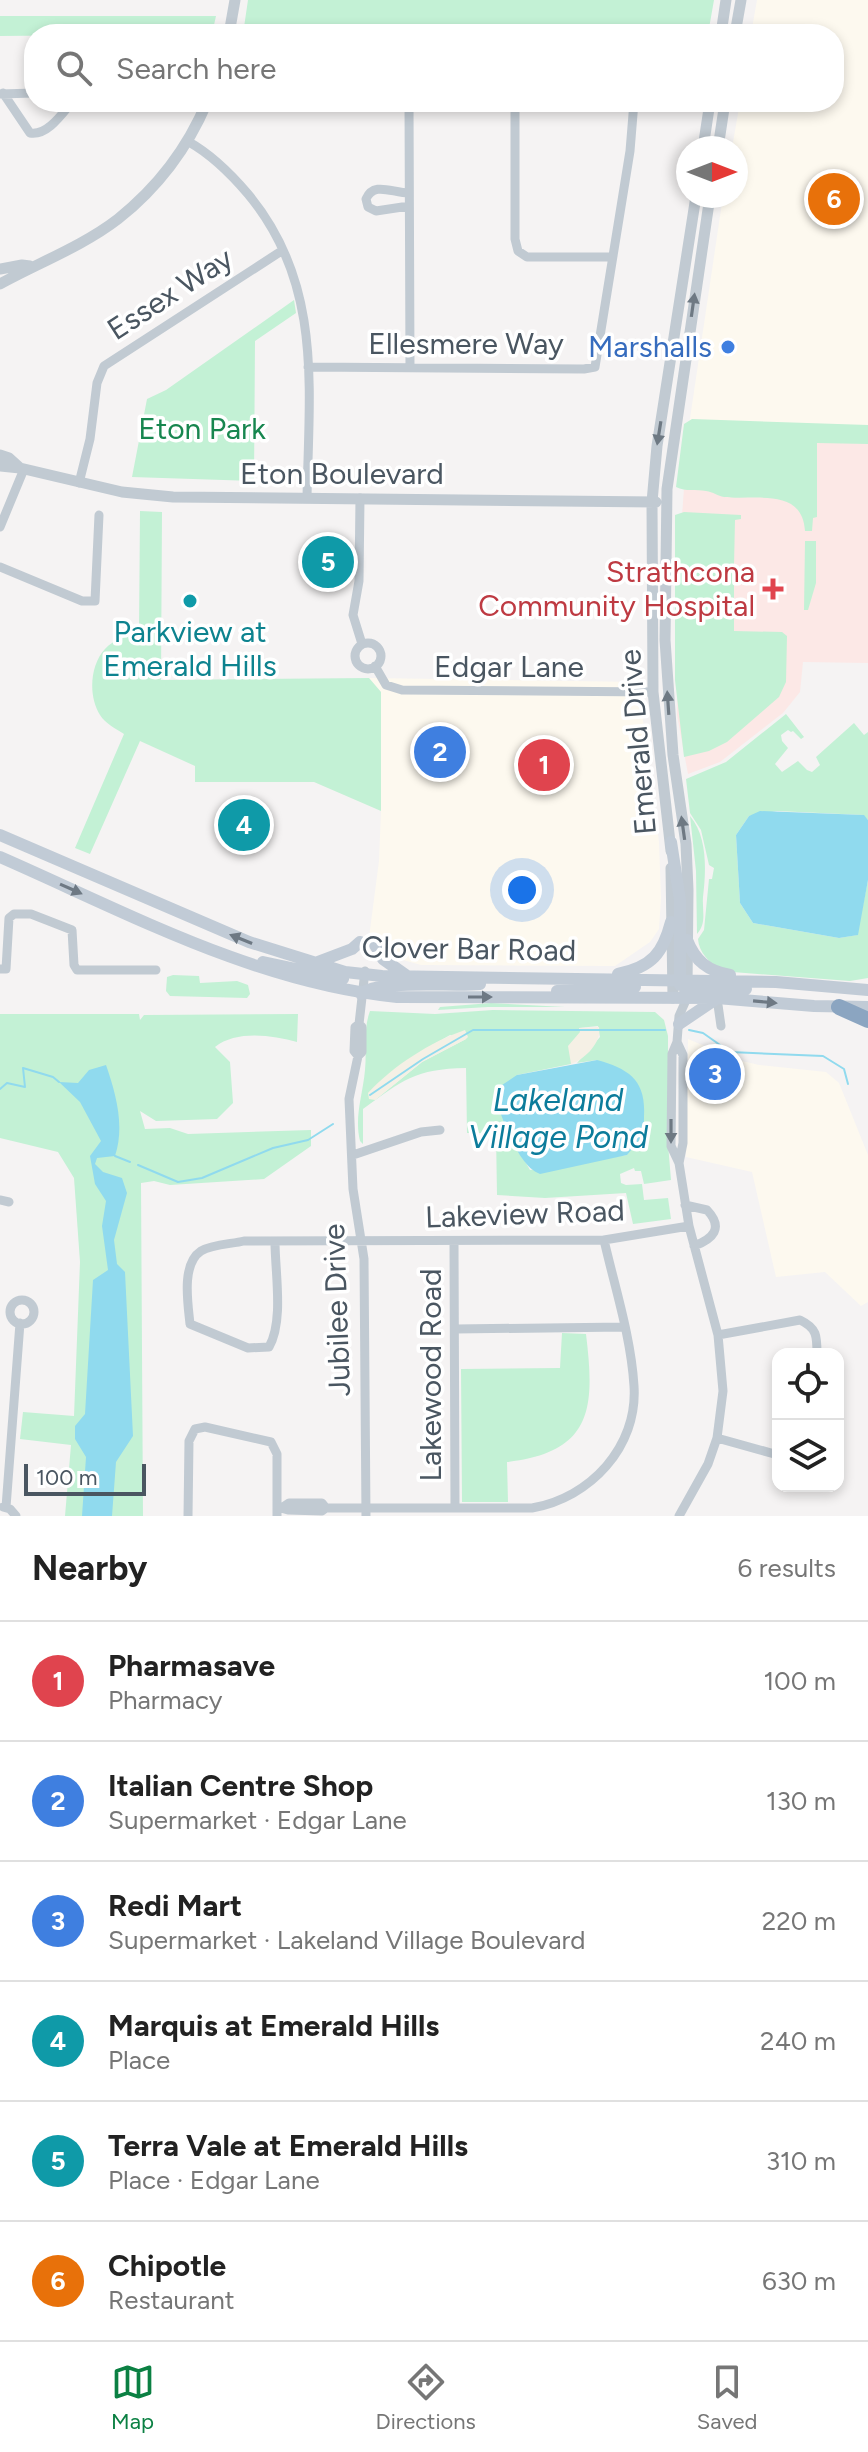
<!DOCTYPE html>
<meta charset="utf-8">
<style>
:root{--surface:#fff;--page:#f2f2f2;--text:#222;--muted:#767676;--line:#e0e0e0;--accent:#0b8043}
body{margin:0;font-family:Figtree,sans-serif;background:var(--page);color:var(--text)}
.controls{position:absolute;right:24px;bottom:24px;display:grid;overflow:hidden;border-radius:16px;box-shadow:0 4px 12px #0003}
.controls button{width:72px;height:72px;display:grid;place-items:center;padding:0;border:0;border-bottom:2px solid var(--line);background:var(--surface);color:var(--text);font:40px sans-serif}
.compass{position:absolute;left:676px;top:136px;width:72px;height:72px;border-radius:50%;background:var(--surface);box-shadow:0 4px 12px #0003;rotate:90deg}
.scale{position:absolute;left:24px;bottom:20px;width:122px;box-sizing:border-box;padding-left:8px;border:4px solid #4a5661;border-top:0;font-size:22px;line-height:28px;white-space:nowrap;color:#4a5661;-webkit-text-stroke:6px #fff;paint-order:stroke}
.you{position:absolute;left:522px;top:890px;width:28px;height:28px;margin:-20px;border:6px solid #fff;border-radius:50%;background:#1a73e8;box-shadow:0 0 0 12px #1a73e833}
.badge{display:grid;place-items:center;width:52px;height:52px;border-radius:50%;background:var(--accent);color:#fff;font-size:26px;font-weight:700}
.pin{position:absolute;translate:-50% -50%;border:4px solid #fff;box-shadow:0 2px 8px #0006}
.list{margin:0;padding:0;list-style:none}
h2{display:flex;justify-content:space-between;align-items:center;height:104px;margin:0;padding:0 32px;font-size:34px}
h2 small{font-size:26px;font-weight:400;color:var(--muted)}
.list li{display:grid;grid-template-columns:52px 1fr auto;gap:24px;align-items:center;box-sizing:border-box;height:120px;padding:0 32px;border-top:2px solid var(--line)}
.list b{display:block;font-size:30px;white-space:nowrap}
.list p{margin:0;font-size:26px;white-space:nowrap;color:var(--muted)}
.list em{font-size:26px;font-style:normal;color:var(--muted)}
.icon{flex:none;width:44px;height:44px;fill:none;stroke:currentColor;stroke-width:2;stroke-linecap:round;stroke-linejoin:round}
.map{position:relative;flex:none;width:868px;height:1516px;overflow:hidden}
.search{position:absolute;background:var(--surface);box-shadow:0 4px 12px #0003;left:24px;right:24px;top:24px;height:88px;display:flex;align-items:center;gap:20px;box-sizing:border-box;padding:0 28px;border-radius:32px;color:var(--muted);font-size:30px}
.sheet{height:824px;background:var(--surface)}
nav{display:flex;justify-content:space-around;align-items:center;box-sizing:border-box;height:112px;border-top:2px solid var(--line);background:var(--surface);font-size:22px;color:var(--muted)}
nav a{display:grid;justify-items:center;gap:4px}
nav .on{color:var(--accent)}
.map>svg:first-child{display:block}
</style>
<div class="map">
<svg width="868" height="1516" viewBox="0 0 868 1516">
<rect width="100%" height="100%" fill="#f5f3f3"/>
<path fill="#fdf9ef" d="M 757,0 L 868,0 L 868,433 L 688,432 L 723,196 L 736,196 L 736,148 L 732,148 L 740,102 L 834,102 L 834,34 L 751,34 Z
M 369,678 L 638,682 L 659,842 L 661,898 L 659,929 L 650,942 L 615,966 L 421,965 L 396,958 L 384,946 L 368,945 L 379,861 L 381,811 L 381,692 Z
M 688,1039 L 738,1060 L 759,1065 L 826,1072 L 839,1083 L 868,1155 L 868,1302 L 861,1306 L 825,1272 L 776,1277 L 752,1172 L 686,1157 Z"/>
<path fill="#fce8e6" d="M 688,432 L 868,433 L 868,663 L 803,662 L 800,692 L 783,713 L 720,762 L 688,774 L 677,715 L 682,516 Z"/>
<path fill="#c3f1d5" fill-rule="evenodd" d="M 248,0 L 714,0 L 708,34 L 243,34 Z
M 0,16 L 216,16 L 212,34 L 0,36 Z
M 294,300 L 296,313 L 255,341 L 254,481 L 132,477 L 147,399 L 166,390 Z
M 692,419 L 868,425 L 868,444 L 817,443 L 817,517 L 813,518 L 812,531 L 805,531 C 802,486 754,501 724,497 C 718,496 713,492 706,491 C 696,489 686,492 676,487 L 684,424 Z
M 140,511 L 162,512 L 161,680 L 369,678 L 381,692 L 381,811 L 314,782 L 195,782 L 195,766 L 140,741 L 90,854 L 75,848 L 124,734 C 116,729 105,723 100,715 C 88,696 90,665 105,649 C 114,639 127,636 139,633 Z
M 684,512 L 741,515 L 741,519 L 735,520 L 734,566 L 740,567 L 740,569 L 734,570 L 734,631 L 782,632 L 787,636 L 786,682 L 779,697 L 727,742 L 709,751 L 684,757 L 675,680 L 675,515 Z
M 805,541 L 816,541 L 816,583 L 808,610 L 804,610 Z
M 786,714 L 804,737 L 801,739 L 793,731 L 791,732 L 788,730 L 781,735 L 782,741 L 788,748 L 775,764 L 782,772 L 798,761 L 807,770 L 812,772 L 820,765 L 816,757 L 854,723 L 864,735 L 868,732 L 868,820 L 863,815 L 777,811 L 749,816 L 736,835 L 740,903 L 753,923 L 839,938 L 857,935 L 868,880 L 868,978 L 850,981 L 720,971 C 709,961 699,953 698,939 L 704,930 L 709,879 L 712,879 L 714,868 L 709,865 L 701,830 L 690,813 L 686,779 L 726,762 Z
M 690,816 C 708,837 706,872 703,897 C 702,911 707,923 697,934 L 696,871 Z
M 173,975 L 199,976 L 200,983 L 237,981 L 248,985 L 250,994 L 247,998 L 170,996 L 166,991 L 167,977 Z
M 491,1003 L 565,1007 L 488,1007 L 438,1010 L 440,1007 Z
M 493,1010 L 655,1012 L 664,1020 L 668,1036 L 668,1144 L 671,1180 L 644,1184 L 641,1171 L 635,1171 L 634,1168 L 620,1174 L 621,1183 L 626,1185 L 642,1184 L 644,1200 L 668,1198 L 671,1219 L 633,1224 L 626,1193 L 545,1198 L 497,1195 L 496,1133 L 467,1133 L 466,1068 C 415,1069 403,1080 363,1109 L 363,1144 L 360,1141 C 354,1117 363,1094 365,1070 C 367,1051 363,1029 370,1011 L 435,1014 ZM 598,1026 L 600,1037 L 577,1063 L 597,1060 L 627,1155 L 530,1170 L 522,1156 L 517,1075 L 571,1064 L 581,1032 L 579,1028 ZM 450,1035 L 466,1039 L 422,1062 L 375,1100 L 375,1087 L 422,1051 Z
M 0,1014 L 139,1014 L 140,1020 L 144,1015 L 298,1014 L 297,1042 C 272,1035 236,1030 215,1047 L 230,1062 L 233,1103 L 217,1119 L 156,1121 L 140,1111 L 145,1129 L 170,1128 L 188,1134 L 311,1130 L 311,1146 L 264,1179 L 170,1185 L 154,1181 L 141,1183 L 143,1516 L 65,1516 L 71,1445 L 20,1439 L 23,1412 L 74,1416 L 80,1262 L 74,1178 L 58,1152 L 0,1138 Z
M 562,1333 L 586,1334 C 595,1408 593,1452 507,1462 L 508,1502 L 462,1502 L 461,1369 L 560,1368 Z"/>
<path fill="#f5f0e5" d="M 599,1027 C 602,1043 584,1060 571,1064 L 568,1046 L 580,1032 L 579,1028 Z
M 465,1030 L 468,1037 L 466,1039 L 422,1062 L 375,1100 L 369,1099 L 368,1093 C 393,1066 430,1042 465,1030 Z"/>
<path fill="#90daee" d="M 760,811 L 864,815 L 868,820 L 868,880 L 858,935 L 839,938 L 753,923 L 740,903 L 736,835 L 749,816 Z
M 597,1060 C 629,1069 646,1080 644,1116 C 644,1122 644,1130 642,1135 C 639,1142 632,1149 627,1155 L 540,1174 C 518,1166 504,1122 496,1101 L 502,1085 L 517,1075 Z
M 106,1065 C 116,1094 125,1126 115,1156 L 97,1158 L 95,1164 L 103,1172 L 122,1178 L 127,1193 L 114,1240 L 117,1264 L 125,1272 L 133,1436 L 116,1462 L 112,1516 L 82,1516 L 86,1457 L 75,1439 L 75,1426 L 85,1414 L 93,1280 L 108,1270 L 102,1226 L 106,1201 L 95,1184 L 90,1156 L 101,1141 L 80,1102 L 59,1082 L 78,1083 L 89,1070 Z"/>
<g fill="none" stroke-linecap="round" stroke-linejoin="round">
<path stroke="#90daee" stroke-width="2" d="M 689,1030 L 703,1033 L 730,1052 L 823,1056 L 844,1069 L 848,1084
M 0,1089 L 7,1083 L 25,1087 L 23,1068 L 53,1077 L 59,1082
M 370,1095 L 423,1059 L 473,1030 L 665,1030
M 115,1156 L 130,1162
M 138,1165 L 178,1182 L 202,1178 L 273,1148 L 308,1140 L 333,1124"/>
<path stroke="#c1cad2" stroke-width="9" d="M 3,93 L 30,133 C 47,136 62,114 72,102
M 0,94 L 34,93
M 327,102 L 335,105 L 344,102
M 409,102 L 410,367
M 515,102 L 515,239 L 518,251 L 527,257 L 612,257
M 189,142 C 212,155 231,174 248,194 C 323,284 309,388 307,498
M 409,193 C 392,193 374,181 366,199 L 368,207 L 376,211 L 409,206
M 308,367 L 584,369 L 595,367 L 630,151 L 634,102
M 79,483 L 90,439 L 97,383 L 104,366 L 283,250
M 360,498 L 359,581 L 353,615 L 362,644
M 0,527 L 24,469
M 0,567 L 82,601 L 95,601 L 99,515
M355 656a13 13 0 1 1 26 0a13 13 0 1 1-26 0Z
M 375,666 L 386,685 L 402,690 L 653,692
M 0,969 L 6,969 L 9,918 L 14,914 L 31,914 L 72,930 L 74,965 L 77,970 L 156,970
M 717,998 L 721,1026
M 359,1024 L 362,1027 L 362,1052 L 358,1056 L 349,1099 L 353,1189 L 364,1259 L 366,1516
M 677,1042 L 683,1055 L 683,1143 L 679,1163
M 358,1056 L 354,1051 L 355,1027 L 359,1024 L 365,971
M 353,1155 L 421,1132 L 440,1130
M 0,1200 L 9,1202
M 685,1205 L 707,1210 C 724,1228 713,1239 694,1246
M 275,1242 C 275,1272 284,1321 269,1347 L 248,1348 L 190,1324 C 188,1304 181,1264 201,1251 C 212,1244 232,1244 244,1241 L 604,1240 L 689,1226
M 454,1242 L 455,1508
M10 1312a12 12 0 1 1 24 0a12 12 0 1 1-24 0Z
M 456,1329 L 624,1327
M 718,1335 L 800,1320 C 817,1328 817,1336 817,1354
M 717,1438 L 778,1455
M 3,1507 L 10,1509 L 16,1516
M 6,1507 L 20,1323
M 277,1507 L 288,1510 L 322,1511 L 326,1508 L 532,1508 C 590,1498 638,1447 634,1386 C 631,1337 615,1288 604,1240
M 283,1507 L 289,1503 L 322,1503 L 326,1508
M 188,1516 L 189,1441 L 195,1429 L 205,1427 L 271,1442 L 277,1454 L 277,1516
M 679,1516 L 708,1464 L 717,1438 L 723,1391 L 718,1335 L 689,1226 L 679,1163 L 671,1146 L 672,1054 L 677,1042 L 679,1016 L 687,998"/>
<path stroke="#c1cad2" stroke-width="11" d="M 229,34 L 235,0
M 721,34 L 726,0
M 735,34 L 741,0
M 703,148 L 710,102
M 718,148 L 725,102
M 0,269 L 22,265 L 30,266
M 0,284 C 38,263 83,246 118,219 C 157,188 188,147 207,102
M 0,455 L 9,458 L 20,468
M 0,466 L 20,468 L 122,492 L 173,497 L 656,502
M 671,851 L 653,692 L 652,502 L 657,446 L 696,196
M 671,868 L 673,998
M 687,987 L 688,890 L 686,844 L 673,755 L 665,640 L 667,489 L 710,196"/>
<path stroke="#c1cbd6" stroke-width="12" d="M 0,835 L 249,942 L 345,972 L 382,976 L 776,982 L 868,990
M 671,842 L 680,900 L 680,985
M 0,857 C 128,913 256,983 397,997 L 717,998 L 814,1006 L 868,1007
M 687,940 C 695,961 708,971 730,975
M 375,945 L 383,959 L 407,976
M 263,962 L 343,979
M 315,963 L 352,949 L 360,942
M 618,974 C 652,967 663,953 671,922
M 685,990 L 746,989
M 557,991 L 635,987
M 361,994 C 378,979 454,987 480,984
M 679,1024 L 716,999"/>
<path stroke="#8ba5c1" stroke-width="16" d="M 839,1007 L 868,1020"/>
</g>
<defs><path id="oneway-solid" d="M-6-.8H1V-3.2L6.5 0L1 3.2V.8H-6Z" transform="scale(2)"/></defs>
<g fill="#6e7983">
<use href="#oneway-solid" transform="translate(693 305) rotate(-82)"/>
<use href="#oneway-solid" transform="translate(659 433) rotate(99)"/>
<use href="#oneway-solid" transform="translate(668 703) rotate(-94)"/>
<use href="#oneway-solid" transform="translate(683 828) rotate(-98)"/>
<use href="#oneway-solid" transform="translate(671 1131) rotate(90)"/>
</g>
<g fill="#6e7984">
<use href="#oneway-solid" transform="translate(71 889) rotate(24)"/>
<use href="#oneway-solid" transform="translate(241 939) rotate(-158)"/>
<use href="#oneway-solid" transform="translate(480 997)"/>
<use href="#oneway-solid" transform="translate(765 1002) rotate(5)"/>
</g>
<circle fill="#3f7fe0" stroke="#fff" stroke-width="3" cx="728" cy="347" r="8"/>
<path fill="#e0444e" stroke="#fff" stroke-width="3" d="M769 577h8v8h8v8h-8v8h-8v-8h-8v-8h8z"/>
<circle fill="#0f9aa8" stroke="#fff" stroke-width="3" cx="190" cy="601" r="8"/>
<g text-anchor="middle" stroke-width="7" stroke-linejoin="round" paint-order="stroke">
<g font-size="30" fill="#4a5661" stroke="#fff">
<text transform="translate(170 294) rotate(-33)" y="10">Essex Way</text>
<text x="466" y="354">Ellesmere Way</text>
<text x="342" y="484">Eton Boulevard</text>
<text x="509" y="677">Edgar Lane</text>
<text transform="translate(638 742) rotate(-95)" y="10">Emerald Drive</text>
<text transform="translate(469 949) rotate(1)" y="10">Clover Bar Road</text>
<text transform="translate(525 1214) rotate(-2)" y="10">Lakeview Road</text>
<text transform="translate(337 1310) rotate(-92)" y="10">Jubilee Drive</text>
<text transform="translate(431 1375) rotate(-90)" y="10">Lakewood Road</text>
</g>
<g font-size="30" fill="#366cbe" stroke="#fff" text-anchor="end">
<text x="712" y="357">Marshalls</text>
</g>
<g font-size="30" fill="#17864f" stroke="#fff">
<text x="202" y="439">Eton Park</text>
</g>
<g font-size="30" fill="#be3a42" stroke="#fff" text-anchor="end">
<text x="755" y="582">Strathcona<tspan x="755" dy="34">Community Hospital</tspan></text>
</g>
<g font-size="30" fill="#0d838f" stroke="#fff">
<text x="190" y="642">Parkview at<tspan x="190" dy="34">Emerald Hills</tspan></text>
</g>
<g font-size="32" font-style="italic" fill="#0c7c9b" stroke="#fff">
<text x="558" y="1111">Lakeland<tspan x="558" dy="37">Village Pond</tspan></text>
</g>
</g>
</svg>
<div class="controls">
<button><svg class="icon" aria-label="locate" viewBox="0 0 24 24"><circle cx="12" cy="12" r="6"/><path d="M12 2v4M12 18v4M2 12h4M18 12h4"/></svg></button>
<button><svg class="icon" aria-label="layers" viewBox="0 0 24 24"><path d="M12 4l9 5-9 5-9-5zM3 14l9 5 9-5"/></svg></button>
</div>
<svg class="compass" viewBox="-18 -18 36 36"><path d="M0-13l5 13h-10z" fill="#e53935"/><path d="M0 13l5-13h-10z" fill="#767676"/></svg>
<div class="scale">100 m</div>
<div class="you"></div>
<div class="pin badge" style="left:544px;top:765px;background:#e0444e">1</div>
<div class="pin badge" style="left:440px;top:752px;background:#3f7fe0">2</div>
<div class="pin badge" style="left:715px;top:1074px;background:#3f7fe0">3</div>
<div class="pin badge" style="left:244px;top:825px;background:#0f9aa8">4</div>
<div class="pin badge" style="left:328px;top:562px;background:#0f9aa8">5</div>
<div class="pin badge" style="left:834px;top:199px;background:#e8710a">6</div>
<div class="search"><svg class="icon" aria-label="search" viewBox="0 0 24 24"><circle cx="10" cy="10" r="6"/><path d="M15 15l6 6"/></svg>Search here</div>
</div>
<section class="sheet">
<h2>Nearby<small>6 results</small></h2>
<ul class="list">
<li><span class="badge" style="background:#e0444e">1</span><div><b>Pharmasave</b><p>Pharmacy</p></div><em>100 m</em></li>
<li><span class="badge" style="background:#3f7fe0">2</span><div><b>Italian Centre Shop</b><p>Supermarket · Edgar Lane</p></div><em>130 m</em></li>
<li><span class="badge" style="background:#3f7fe0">3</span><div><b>Redi Mart</b><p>Supermarket · Lakeland Village Boulevard</p></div><em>220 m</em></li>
<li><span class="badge" style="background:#0f9aa8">4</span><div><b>Marquis at Emerald Hills</b><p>Place</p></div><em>240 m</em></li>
<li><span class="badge" style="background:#0f9aa8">5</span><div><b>Terra Vale at Emerald Hills</b><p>Place · Edgar Lane</p></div><em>310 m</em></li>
<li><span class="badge" style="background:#e8710a">6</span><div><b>Chipotle</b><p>Restaurant</p></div><em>630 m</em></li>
</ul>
</section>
<nav>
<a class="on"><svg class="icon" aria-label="map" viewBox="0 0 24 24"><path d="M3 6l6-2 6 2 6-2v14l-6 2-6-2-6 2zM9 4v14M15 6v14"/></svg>Map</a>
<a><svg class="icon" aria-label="directions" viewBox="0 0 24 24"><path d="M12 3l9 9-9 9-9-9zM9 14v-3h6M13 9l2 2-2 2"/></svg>Directions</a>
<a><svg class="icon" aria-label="saved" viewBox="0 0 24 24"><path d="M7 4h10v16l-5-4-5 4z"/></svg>Saved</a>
</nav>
